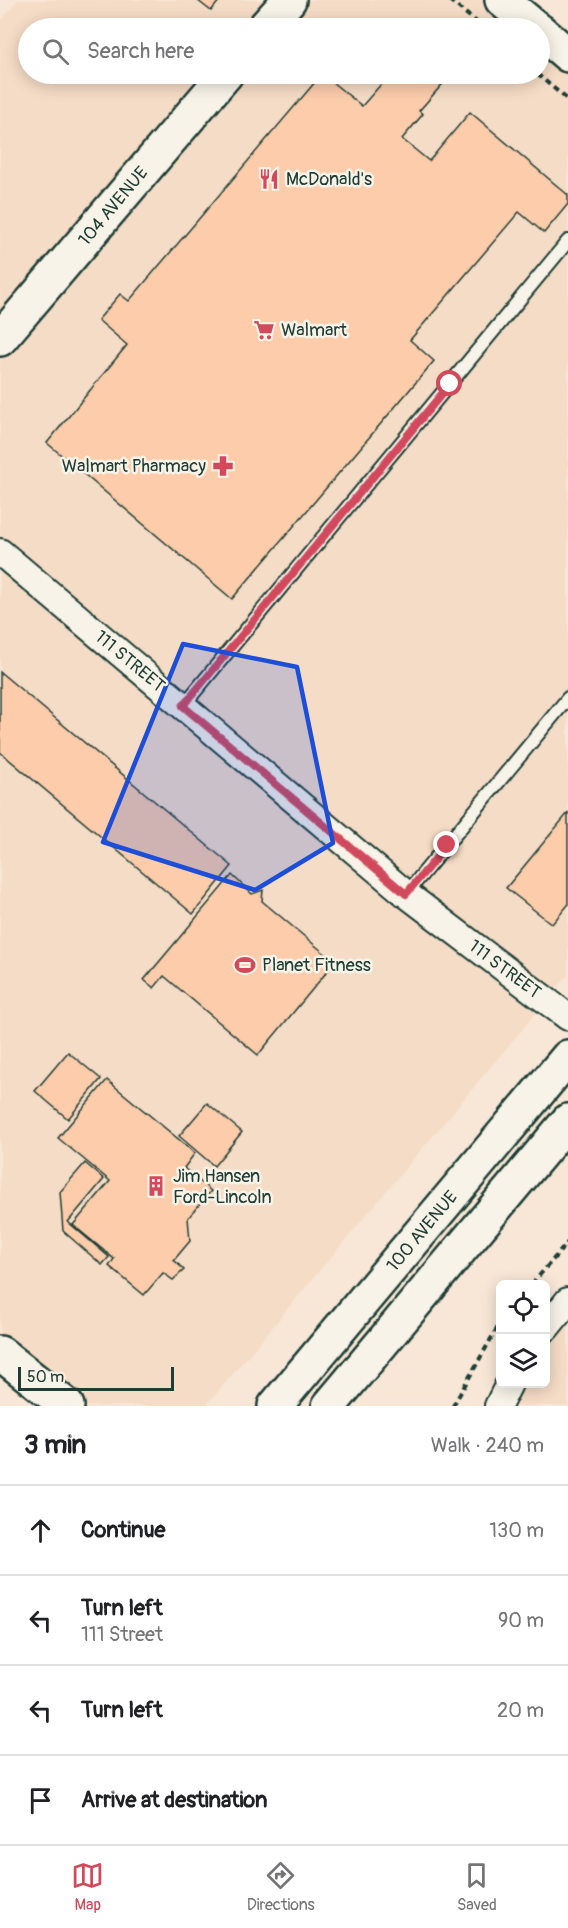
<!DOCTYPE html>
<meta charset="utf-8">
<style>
:root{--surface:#fff;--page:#f6f6f6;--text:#202124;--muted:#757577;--line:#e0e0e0;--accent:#d1495b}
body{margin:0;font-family:Pangolin,sans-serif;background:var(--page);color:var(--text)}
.controls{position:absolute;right:18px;bottom:18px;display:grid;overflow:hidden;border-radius:9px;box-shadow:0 3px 15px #0003}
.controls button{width:54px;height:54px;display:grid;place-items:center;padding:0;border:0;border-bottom:2px solid var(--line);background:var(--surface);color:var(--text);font:30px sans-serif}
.scale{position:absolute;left:18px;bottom:15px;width:156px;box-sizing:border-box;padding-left:6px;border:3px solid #1f3d34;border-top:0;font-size:16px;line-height:21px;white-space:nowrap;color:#1f3d34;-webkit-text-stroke:4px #f7f3e8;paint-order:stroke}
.stop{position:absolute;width:18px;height:18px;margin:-14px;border:4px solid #d1495b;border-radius:50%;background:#fff}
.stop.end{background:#d1495b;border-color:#fff;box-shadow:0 2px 6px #0008}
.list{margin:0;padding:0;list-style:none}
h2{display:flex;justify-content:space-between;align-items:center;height:78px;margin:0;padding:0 24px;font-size:26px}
h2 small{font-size:20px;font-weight:400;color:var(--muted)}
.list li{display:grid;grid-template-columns:39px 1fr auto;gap:18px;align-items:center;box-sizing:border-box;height:90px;padding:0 24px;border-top:2px solid var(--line)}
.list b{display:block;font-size:22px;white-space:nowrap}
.list p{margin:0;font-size:20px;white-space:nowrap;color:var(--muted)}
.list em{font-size:20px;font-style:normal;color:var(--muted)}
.icon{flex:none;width:33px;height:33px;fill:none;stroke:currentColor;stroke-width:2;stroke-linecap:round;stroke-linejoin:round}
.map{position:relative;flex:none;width:568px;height:1406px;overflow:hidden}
.search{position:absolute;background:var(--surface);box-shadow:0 3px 15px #0003;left:18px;right:18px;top:18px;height:66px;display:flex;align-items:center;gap:15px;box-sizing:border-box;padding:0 21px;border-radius:33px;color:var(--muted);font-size:22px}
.sheet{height:438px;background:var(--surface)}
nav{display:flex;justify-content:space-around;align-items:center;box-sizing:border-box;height:84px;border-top:2px solid var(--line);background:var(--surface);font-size:16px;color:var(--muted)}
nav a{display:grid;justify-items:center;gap:3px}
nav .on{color:var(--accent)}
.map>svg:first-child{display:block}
</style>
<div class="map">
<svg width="568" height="1406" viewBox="0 0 568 1406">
<rect width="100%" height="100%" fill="#f8e7d6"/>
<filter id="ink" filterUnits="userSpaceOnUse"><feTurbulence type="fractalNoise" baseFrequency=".0167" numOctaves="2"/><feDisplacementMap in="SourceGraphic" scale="12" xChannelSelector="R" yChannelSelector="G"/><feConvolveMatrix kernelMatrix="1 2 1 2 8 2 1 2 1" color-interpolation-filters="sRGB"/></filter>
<g filter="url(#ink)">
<path fill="#f5dcc6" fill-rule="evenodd" d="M 18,0 L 513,0 L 568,42 L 568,975 L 206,1406 L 67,1406 L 0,1353 L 0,22 ZM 28,28 L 540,28 L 540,74 L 28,74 Z
M 568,1302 L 568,1406 L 498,1406 L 509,1384 L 546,1384 L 546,1329 Z"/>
<path fill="#fcccab" stroke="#1f3d34" stroke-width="1.5" d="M 197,0 L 220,0 L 211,11 Z
M 322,74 L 362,106 L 390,74 L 438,74 L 446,80 L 419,111 L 423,114 L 402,139 L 429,161 L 470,112 L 568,195 L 568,204 L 544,233 L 519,212 L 410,340 L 434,361 L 232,599 L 47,443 L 127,345 L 98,320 L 120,294 L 129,301 Z
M 0,672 L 232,866 L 193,914 L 0,752 Z
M 568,813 L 568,905 L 552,924 L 506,888 Z
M 232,875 L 252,894 L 263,890 L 262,901 L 335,962 L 258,1055 L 164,976 L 154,988 L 144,980 Z
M 68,1052 L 101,1079 L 68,1119 L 35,1091 Z
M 107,1080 L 195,1153 L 184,1168 L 211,1191 L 188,1218 L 190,1241 L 174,1260 L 184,1270 L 173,1280 L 163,1273 L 144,1295 L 109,1266 L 114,1259 L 73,1225 L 110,1181 L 58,1138 Z
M 207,1103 L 242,1132 L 214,1166 L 179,1136 Z
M 85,1163 L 104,1179 L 68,1222 L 109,1257 L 102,1265 L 63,1231 L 60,1192 Z"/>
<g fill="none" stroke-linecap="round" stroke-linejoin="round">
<g stroke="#1f3d34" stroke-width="16">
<path id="lane" d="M 183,706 L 568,241
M 406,894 L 568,698"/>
</g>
<g stroke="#1f3d34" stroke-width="30">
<path id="street" d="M 0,552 L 406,894 L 568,1017
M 546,1328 L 568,1301
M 498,1406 L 509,1384"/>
</g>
<g stroke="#1f3d34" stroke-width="38">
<path id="secondary" d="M 502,0 L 536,28
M 264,28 L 289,0
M 540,31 L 568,55
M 0,339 L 226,74
M 0,1353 L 67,1406"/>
</g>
<g stroke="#1f3d34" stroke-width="38">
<path id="primary" d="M 275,1406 L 568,1057
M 329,1406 L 568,1121"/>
</g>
<path stroke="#1f3d34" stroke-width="4" stroke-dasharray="6 4.5" stroke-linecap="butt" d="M 449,0 L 484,28
M 537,74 L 568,100
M 532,1284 L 568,1242
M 453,1406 L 500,1323"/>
<use href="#lane" stroke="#f7f3e8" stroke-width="12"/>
<use href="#street" stroke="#f7f3e8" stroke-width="26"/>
<use href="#secondary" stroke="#f7f3e8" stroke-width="33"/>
<use href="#primary" stroke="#f7f3e8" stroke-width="33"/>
</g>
</g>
<g fill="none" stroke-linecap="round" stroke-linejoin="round" filter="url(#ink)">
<path stroke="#d1495b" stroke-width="8" d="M 447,845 L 406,894 L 183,706 L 450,384"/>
</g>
<path fill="#1d4ed8" fill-opacity="0.2" stroke="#1d4ed8" stroke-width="4.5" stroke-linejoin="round" d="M 183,644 L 297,667 L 333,843 L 255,890 L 103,842 Z"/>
<defs>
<g id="restaurant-bare" transform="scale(1.62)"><path d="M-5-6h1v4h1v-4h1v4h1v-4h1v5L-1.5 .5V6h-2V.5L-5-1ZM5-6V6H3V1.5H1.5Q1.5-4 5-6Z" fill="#d1495b" stroke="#f7f3e8" stroke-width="2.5" paint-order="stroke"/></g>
<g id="supermarket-bare" transform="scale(1.62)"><path d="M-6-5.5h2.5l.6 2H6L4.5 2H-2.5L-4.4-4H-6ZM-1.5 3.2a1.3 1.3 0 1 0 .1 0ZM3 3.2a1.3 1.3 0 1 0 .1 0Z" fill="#d1495b" stroke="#f7f3e8" stroke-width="2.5" paint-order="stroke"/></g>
<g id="pharmacy-bare" transform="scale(1.62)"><path d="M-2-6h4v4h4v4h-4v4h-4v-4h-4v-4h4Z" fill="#d1495b" stroke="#f7f3e8" stroke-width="2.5" paint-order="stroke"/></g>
<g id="stadium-bare" transform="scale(1.62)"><path d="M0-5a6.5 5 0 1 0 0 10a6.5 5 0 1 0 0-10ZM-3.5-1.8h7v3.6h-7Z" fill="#d1495b" stroke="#f7f3e8" stroke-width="2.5" paint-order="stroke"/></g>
<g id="building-bare" transform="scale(1.62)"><path d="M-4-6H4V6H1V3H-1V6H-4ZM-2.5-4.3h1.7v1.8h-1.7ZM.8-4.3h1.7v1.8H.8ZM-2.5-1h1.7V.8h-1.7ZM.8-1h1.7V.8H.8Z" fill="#d1495b" stroke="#f7f3e8" stroke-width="2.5" paint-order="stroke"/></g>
</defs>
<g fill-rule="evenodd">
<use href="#restaurant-bare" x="269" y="179"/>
<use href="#supermarket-bare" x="264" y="330"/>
<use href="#pharmacy-bare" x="223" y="466"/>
<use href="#stadium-bare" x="245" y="965"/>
<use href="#building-bare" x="156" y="1186"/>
</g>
<g text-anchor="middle" stroke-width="5" stroke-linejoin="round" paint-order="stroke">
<g font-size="18" fill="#1f3d34" stroke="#f7f3e8" text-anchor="start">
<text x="286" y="185">McDonald's</text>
<text x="281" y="336">Walmart</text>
<text x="206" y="472" text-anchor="end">Walmart Pharmacy</text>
<text x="262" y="971">Planet Fitness</text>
<text x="173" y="1182">Jim Hansen<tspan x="173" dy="21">Ford-Lincoln</tspan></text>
</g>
<g font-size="18" fill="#1f3d34" stroke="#f7f3e8">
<text transform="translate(113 206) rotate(-50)" y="6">104 AVENUE</text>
<text transform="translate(130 661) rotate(40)" y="6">111 STREET</text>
<text transform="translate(505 969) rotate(37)" y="6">111 STREET</text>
<text transform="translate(422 1231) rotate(-50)" y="6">100 AVENUE</text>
</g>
</g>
</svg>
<div class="controls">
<button><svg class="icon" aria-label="locate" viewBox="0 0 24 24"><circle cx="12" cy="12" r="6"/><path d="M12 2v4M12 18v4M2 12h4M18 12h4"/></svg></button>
<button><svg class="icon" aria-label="layers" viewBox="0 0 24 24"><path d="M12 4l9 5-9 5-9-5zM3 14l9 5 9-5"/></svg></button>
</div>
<div class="scale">50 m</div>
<div class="stop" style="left:450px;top:384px"></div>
<div class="stop end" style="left:447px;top:845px"></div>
<div class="search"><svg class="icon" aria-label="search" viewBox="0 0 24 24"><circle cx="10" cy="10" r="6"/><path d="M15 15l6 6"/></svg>Search here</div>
</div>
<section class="sheet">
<h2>3 min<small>Walk · 240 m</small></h2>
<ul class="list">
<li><svg class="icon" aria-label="ahead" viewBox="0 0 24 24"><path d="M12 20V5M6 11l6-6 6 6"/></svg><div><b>Continue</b></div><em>130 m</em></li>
<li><svg class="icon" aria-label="left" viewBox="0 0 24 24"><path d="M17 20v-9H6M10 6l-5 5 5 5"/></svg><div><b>Turn left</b><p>111 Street</p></div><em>90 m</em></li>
<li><svg class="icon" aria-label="left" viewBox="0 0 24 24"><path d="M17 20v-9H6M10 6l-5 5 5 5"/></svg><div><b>Turn left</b></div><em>20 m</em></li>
<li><svg class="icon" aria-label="arrive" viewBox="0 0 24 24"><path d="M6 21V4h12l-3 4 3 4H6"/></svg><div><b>Arrive at destination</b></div></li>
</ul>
</section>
<nav>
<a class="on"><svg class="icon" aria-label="map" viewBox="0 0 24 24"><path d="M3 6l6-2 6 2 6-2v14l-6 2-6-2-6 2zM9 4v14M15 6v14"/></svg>Map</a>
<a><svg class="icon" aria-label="directions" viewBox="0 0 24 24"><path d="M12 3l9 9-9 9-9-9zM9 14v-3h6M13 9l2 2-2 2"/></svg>Directions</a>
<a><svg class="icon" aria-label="saved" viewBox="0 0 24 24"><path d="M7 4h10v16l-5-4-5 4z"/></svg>Saved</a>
</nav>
